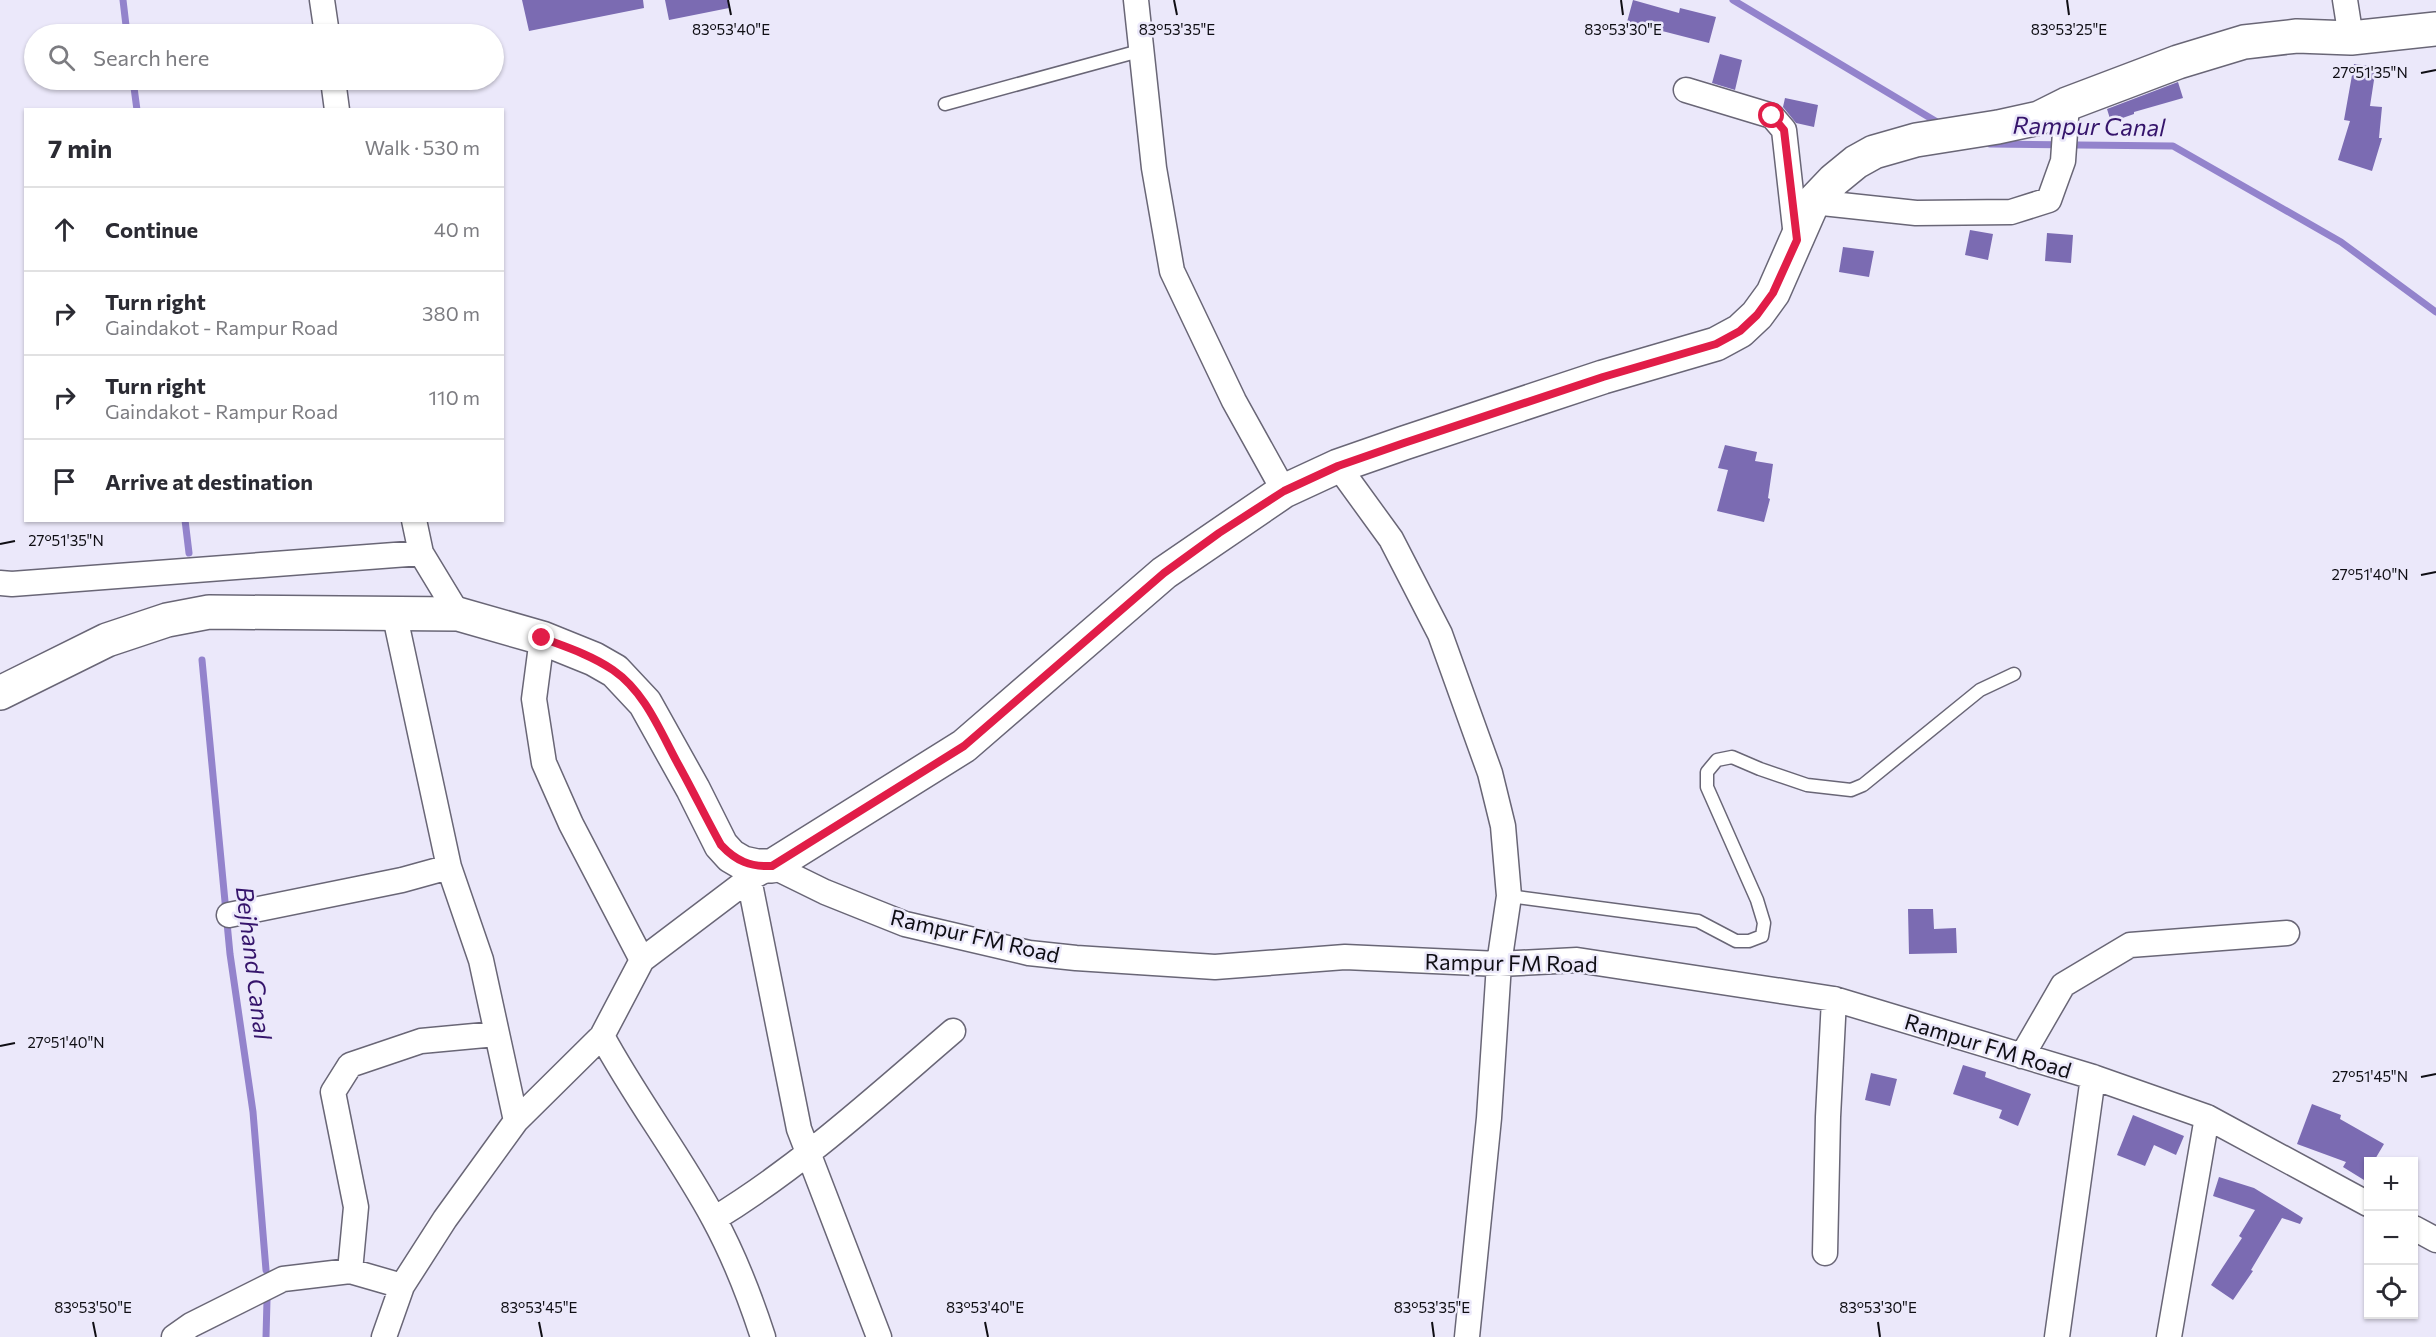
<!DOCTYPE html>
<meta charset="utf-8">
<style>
:root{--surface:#fff;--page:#f2f2f3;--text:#2b2b33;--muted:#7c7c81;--line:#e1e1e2}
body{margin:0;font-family:Commissioner,sans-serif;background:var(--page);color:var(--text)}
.controls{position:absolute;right:18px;bottom:18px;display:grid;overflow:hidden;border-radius:0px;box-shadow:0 2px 4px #0004}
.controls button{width:54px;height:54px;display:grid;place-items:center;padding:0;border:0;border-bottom:2px solid var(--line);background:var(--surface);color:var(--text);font:30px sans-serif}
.stop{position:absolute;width:18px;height:18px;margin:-14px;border:4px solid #e11d48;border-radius:50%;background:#fff}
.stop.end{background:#e11d48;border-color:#fff;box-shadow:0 2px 6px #0008}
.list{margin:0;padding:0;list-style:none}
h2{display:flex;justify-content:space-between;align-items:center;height:78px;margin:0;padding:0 24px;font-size:26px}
h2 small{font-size:20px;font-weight:400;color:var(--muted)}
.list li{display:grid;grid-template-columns:39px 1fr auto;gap:18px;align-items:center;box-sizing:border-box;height:84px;padding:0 24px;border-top:2px solid var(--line)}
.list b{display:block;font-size:22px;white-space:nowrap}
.list p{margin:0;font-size:20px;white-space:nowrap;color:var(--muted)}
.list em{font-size:20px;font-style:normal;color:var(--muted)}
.icon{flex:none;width:33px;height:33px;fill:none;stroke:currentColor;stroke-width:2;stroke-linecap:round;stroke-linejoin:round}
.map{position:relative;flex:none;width:2436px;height:1337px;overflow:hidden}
.search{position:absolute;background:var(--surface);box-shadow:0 2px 4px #0004;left:24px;top:24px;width:480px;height:66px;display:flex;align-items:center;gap:15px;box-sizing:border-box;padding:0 21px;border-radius:33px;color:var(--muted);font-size:22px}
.panel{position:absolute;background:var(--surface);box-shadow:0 2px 4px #0004;left:24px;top:108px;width:480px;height:414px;border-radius:0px}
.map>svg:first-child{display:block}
</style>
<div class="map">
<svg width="2436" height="1337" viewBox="0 0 2436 1337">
<rect width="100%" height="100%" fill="#ebe8fa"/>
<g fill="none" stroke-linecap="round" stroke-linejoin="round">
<path stroke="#9383cc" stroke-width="7" d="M 123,0 L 127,34
M 1733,0 L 1942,125
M 133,80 L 137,110
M 1990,144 L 2173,146 L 2341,242 L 2436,312
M 185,520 L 189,553
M 202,660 L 230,954 L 253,1112 L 266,1270
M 266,1337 L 267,1300"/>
</g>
<path fill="#7b6bb2" d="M 522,0 L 643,0 L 644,8 L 529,31 Z
M 665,0 L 729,0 L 729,8 L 669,20 Z
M 1633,0 L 1679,13 L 1680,8 L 1716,17 L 1709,43 L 1627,22 Z
M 1720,54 L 1742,60 L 1735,90 L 1712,83 Z
M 2354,64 L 2376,67 L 2370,106 L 2382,107 L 2379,138 L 2382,138 L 2372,171 L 2338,160 L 2350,121 L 2344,120 Z
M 2178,82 L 2183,98 L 2134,112 L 2134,114 L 2111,122 L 2107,109 Z
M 1785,98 L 1818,105 L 1814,127 L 1796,123 L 1783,107 Z
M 1970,230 L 1993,234 L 1988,260 L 1965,255 Z
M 2047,233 L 2073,235 L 2071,263 L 2045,261 Z
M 1843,247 L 1874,251 L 1869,277 L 1839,272 Z
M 1725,445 L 1757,452 L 1755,461 L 1773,464 L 1768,498 L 1770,499 L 1764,522 L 1717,511 L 1728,470 L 1718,468 Z
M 1908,909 L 1933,909 L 1934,929 L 1956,928 L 1957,953 L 1909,954 Z
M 1963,1065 L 1986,1072 L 1985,1077 L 2031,1094 L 2018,1126 L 1999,1118 L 2002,1110 L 1953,1094 Z
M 1871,1073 L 1897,1079 L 1890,1106 L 1865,1100 Z
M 2312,1104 L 2341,1115 L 2340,1119 L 2384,1144 L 2374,1161 L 2368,1161 L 2368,1172 L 2364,1180 L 2343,1167 L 2346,1162 L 2297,1144 Z
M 2133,1115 L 2184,1136 L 2176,1155 L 2154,1145 L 2145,1166 L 2117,1155 Z
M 2219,1177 L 2254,1188 L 2303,1218 L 2300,1224 L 2282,1218 L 2251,1270 L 2253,1271 L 2233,1300 L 2211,1285 L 2242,1238 L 2239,1236 L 2255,1210 L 2213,1196 Z"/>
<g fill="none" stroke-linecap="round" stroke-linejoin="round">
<g stroke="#696676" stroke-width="15">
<path id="lane" d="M 945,104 L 1143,50
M 1509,896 L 1698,921 L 1736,941 L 1749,941 L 1762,936 L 1764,923 L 1757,900 L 1707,787 L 1707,772 L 1717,760 L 1732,757 L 1760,769 L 1807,785 L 1851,790 L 1863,785 L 1980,690 L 2014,674"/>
</g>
<g stroke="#696676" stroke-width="27">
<path id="street" d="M 322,0 L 327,34
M 1136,0 L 1154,168 L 1172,271 L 1234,401 L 1284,491
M 2345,0 L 2351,38
M 333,80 L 337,110
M 1686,90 L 1772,116 L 1784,130 L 1796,237
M 1813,202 L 1916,213 L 2011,212 L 2049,200 L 2063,161 L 2067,104
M 1338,466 L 1391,539 L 1440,634 L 1490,773 L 1503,826 L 1509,896 L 1499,964 L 1489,1118 L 1467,1337
M 414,520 L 421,553 L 458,614
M 0,583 L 12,584 L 421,553
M 394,612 L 449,867 L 481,960 L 516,1121
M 542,638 L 534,699 L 544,763 L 571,824 L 642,960
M 749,879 L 799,1129 L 879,1337
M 229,915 L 402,880 L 449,867
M 602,1036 C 636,1099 680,1156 714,1219 C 734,1256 750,1297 763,1337
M 2022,1056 L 2063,985 L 2130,945 L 2287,933
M 714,1219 C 801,1166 876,1097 953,1031
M 2414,1228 L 2436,1240
M 1825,1253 L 1828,1117 L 1834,999
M 350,1271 L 356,1207 L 333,1092 L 350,1065 L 421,1041 L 496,1034
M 174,1337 L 191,1325 L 283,1279 L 350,1271 L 402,1286
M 384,1337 L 402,1286 L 445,1219 L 516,1121 L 602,1036 L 642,960 L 749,879 L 772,866 L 825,892 L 905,924 L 1029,953 L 1076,958 L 1215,967 L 1345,957 L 1499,964 L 1577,960 L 1834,999 L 2093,1077 L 2207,1117 L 2368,1204
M 2057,1337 L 2093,1077
M 2169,1337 L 2207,1117"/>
</g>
<g stroke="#696676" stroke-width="36">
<path id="secondary" d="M 0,693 L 107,640 L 167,620 L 209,612 L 458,614 L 542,638 L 594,659 L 615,671 L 645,703 L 693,789 L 721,845 L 731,856 L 743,863 L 757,866 L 772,866 L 964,746 L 1164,573 L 1284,491 L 1338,466 L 1404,443 L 1603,377 L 1716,344 L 1740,331 L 1757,315 L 1773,293 L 1813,202 L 1834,180 L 1856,162 L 1874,152 L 1916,140 L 1998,127 L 2039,118 L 2067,104 L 2178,62 L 2244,42 L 2297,36 L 2351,38 L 2436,29"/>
</g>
<use href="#lane" stroke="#fff" stroke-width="12"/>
<use href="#street" stroke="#fff" stroke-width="24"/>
<use href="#secondary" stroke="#fff" stroke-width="33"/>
</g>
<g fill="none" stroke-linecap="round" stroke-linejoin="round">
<path stroke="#e11d48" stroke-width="8" d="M 542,638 C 566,647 591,655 613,670 C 645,692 660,731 678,764 C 693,791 706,818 721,845 C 736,861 750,867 772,866 L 964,746 L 1164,573 L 1219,533 L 1284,491 L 1338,466 L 1404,443 L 1603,377 L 1716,344 L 1740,331 L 1757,315 L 1773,293 L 1797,240 L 1784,130 L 1772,116"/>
</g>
<path fill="none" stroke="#0f0e14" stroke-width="2" d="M 728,0 L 731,15M 1174,0 L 1177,15M 1621,0 L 1623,15M 2067,0 L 2069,15M 2421,73 L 2436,70M 0,544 L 15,541M 2421,575 L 2436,572M 0,1046 L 15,1043M 2421,1077 L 2436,1074M 93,1322 L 96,1337M 539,1322 L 542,1337M 985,1322 L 988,1337M 1432,1322 L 1434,1337M 1878,1322 L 1880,1337"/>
<g text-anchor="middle" stroke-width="5" stroke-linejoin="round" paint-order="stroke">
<g font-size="22" fill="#0f0e14" stroke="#ebe8fa">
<text transform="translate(975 936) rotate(13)" y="8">Rampur FM Road</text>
<text transform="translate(1511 963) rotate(1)" y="8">Rampur FM Road</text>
<text transform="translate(1988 1046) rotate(17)" y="8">Rampur FM Road</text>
</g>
<g font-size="24" font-style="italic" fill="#35146b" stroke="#ebe8fa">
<text transform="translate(2089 127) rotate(1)" y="8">Rampur Canal</text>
<text transform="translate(253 963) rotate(83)" y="8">Bejhand Canal</text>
</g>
</g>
<g font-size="15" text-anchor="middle" fill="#0f0e14" stroke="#ebe8fa" stroke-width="5" stroke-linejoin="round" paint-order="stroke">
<text x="731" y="35">83°53'40"E</text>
<text x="1177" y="35">83°53'35"E</text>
<text x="1623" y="35">83°53'30"E</text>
<text x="2069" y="35">83°53'25"E</text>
<text x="2370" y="78">27°51'35"N</text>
<text x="66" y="546">27°51'35"N</text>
<text x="2370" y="580">27°51'40"N</text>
<text x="66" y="1048">27°51'40"N</text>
<text x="2370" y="1082">27°51'45"N</text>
<text x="93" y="1313">83°53'50"E</text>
<text x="539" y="1313">83°53'45"E</text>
<text x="985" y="1313">83°53'40"E</text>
<text x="1432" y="1313">83°53'35"E</text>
<text x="1878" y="1313">83°53'30"E</text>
</g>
</svg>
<div class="controls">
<button>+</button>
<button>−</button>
<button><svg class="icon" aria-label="locate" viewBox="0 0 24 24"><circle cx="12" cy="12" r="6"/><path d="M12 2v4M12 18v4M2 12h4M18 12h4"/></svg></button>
</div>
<div class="stop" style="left:1772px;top:116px"></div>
<div class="stop end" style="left:542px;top:638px"></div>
<div class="search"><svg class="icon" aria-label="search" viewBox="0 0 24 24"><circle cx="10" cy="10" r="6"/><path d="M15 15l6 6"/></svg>Search here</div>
<section class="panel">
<h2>7 min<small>Walk · 530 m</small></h2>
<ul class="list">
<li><svg class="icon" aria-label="ahead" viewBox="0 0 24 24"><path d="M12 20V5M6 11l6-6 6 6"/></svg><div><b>Continue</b></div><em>40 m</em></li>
<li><svg class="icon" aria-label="right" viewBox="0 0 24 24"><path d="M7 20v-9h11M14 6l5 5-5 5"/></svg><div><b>Turn right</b><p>Gaindakot - Rampur Road</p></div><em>380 m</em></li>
<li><svg class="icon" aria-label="right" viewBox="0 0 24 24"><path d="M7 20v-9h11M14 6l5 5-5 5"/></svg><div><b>Turn right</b><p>Gaindakot - Rampur Road</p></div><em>110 m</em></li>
<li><svg class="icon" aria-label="arrive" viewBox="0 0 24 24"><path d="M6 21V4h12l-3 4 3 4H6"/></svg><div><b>Arrive at destination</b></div></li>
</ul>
</section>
</div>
